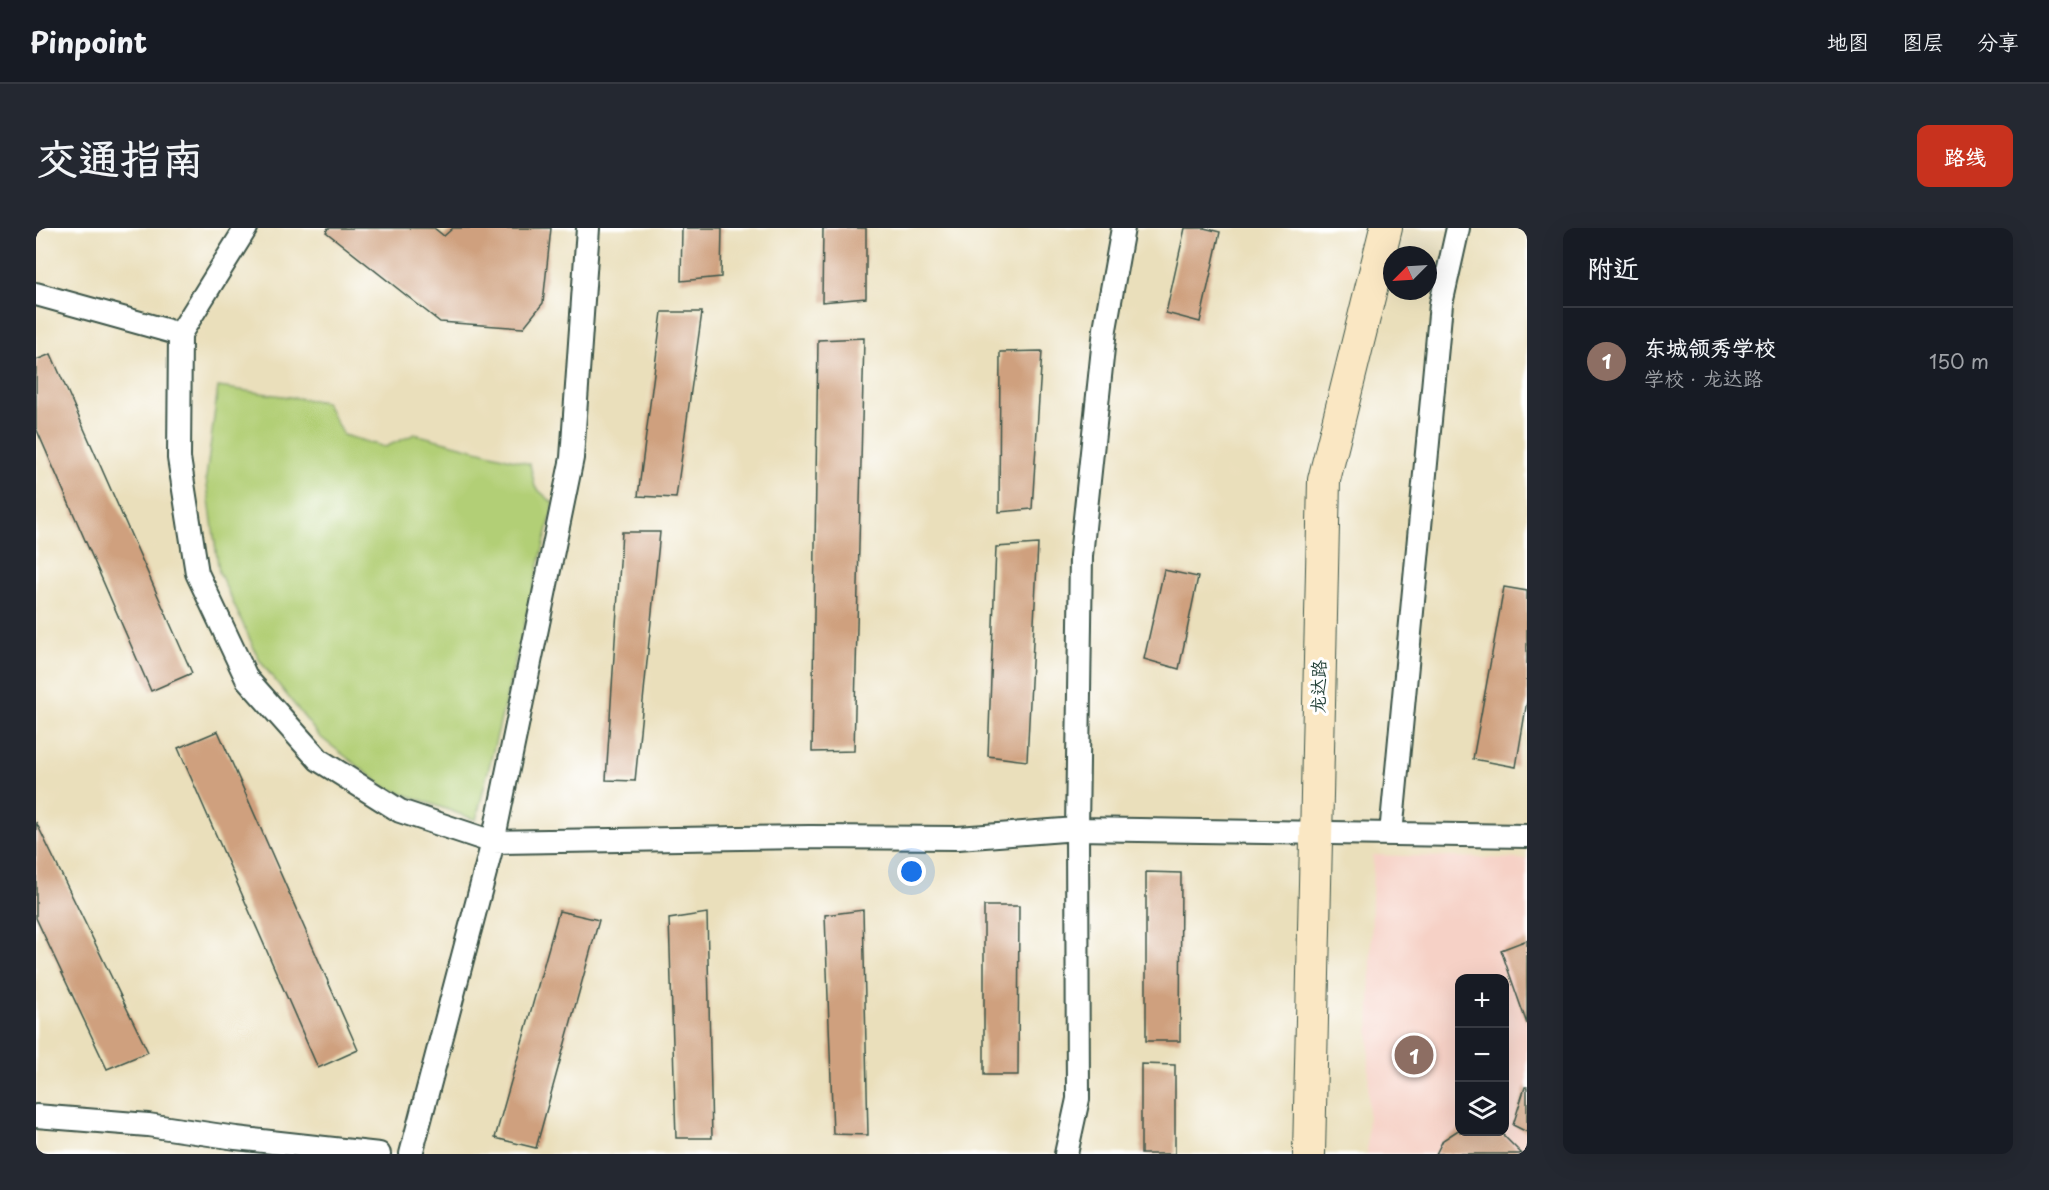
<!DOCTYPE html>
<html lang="zh">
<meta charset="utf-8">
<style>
:root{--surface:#171b24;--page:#242831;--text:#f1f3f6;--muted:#9ea1a6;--line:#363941;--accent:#c8321e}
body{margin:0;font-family:"Playpen Sans","LXGW WenKai TC",sans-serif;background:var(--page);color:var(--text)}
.controls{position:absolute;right:18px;bottom:18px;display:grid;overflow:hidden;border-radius:12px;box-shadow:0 6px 24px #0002}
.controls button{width:54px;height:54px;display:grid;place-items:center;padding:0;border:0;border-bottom:2px solid var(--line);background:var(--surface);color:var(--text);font:30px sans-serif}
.compass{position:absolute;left:1347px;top:18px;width:54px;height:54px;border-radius:50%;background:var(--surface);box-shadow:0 6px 24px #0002;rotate:246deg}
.you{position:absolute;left:876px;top:644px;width:21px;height:21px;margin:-15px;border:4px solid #fff;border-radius:50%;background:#1a73e8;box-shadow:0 0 0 9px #1a73e833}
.badge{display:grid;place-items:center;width:39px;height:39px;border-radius:50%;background:var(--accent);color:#fff;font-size:20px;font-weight:700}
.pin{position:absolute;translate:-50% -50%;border:3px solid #fff;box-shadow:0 2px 6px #0006}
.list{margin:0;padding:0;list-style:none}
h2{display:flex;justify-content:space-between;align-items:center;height:78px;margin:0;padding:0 24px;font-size:26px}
h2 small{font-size:20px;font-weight:400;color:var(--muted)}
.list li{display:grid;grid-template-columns:39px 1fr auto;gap:18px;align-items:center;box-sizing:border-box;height:108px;padding:0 24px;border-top:2px solid var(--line)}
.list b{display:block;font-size:22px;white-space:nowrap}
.list p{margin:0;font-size:20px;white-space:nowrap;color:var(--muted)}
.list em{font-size:20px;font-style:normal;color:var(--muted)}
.icon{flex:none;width:33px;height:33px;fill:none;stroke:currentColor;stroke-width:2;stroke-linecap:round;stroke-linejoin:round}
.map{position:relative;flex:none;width:1491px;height:926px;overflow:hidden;border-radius:12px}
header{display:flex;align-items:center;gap:36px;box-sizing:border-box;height:84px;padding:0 30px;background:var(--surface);border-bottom:2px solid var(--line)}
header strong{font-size:28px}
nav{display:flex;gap:33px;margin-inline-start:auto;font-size:21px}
.intro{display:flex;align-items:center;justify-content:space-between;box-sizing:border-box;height:144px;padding:0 36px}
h1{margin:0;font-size:42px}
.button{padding:15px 27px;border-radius:12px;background:var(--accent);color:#fff;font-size:21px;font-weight:700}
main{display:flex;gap:36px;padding:0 36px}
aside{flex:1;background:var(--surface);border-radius:12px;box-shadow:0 6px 24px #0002}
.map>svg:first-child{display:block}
</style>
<header>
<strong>Pinpoint</strong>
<nav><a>地图</a><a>图层</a><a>分享</a></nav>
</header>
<div class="intro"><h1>交通指南</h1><a class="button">路线</a></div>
<main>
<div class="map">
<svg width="1491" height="926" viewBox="0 0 1491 926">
<rect width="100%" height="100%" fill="#fff"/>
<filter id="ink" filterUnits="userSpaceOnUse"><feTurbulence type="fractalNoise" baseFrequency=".0167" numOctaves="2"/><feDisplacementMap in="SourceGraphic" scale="12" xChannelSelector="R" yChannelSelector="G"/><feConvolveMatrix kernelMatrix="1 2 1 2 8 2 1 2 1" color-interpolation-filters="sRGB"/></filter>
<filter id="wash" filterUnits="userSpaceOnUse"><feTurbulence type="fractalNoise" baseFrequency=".008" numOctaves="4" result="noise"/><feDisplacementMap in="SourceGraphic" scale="24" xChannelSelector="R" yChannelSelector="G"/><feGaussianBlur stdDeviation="1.35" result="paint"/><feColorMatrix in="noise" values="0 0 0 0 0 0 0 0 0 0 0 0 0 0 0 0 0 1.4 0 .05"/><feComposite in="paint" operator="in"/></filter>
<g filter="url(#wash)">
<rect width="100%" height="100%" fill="#eadfbb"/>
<path fill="#f6d1c6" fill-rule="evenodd" d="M 1337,627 L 1491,631 L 1491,926 L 1331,926 ZM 1424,750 L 1468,750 L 1468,904 L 1424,904 Z"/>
<path fill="#b2cf76" stroke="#688655" stroke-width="1.5" d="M 182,159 L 289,174 L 307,207 L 349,219 L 379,206 L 494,236 L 499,259 L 518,276 L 440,592 L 349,559 L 283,508 L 224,433 L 183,344 L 170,250 Z"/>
<g id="blocks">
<path fill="#cfa07e" d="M 292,0 L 398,0 L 408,8 L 417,0 L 515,0 L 507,75 L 487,100 L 404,94 L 290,4 Z
M 646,0 L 686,0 L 685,49 L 645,53 Z
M 787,0 L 830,0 L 830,70 L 786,74 Z
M 1149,0 L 1168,0 L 1184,4 L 1164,94 L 1130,85 Z
M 626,84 L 666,84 L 640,270 L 602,268 Z
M 828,110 L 818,523 L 776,524 L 782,112 Z
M 1006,123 L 996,281 L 963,284 L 964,124 Z
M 15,126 L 156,445 L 115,463 L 0,200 L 0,132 Z
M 586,304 L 624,304 L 599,553 L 570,552 Z
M 1002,316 L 991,533 L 952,528 L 960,319 Z
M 1128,342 L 1162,349 L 1143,441 L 1108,431 Z
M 1468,359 L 1491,363 L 1491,473 L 1480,539 L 1437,531 Z
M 182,503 L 322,822 L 282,840 L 142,520 Z
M 0,594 L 112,824 L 71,841 L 0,690 Z
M 1110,644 L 1145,645 L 1144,813 L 1110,813 Z
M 948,678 L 983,678 L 982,847 L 948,847 Z
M 827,682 L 832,907 L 797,906 L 789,687 Z
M 523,683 L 563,692 L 500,920 L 459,910 Z
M 671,685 L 676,910 L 640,910 L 633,691 Z
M 1491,712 L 1491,796 L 1465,722 Z
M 1105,836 L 1139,837 L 1139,926 L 1105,926 Z
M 1489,859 L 1491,859 L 1491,904 L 1477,897 Z
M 1424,901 L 1424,904 L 1464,904 L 1486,926 L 1400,926 L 1407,912 Z"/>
</g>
</g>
<g filter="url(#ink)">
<use href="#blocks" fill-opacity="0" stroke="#3d5548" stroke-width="1.5"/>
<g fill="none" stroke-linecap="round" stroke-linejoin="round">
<g stroke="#3d5548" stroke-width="26">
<path id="street" d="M 210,0 L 144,106 L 143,230 L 161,345 L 211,451 L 283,532 L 364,583 L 457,614 L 774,609 L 922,610 L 1041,601 L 1045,328 L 1069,101 L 1087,0
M 0,66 L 144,106
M 1355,606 L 1405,76 L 1422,0
M 0,888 L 112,897 L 200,910 L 343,926
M 375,926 L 457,614 L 536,230 L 552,0
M 1030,926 L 1042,871 L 1041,601 L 1491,608"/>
</g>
<g stroke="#3d5548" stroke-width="34">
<path id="secondary" d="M 1273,926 L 1288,252 L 1350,0"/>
</g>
<use href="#street" stroke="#fff" stroke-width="22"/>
<use href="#secondary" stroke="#fae7c3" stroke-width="32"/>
</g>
</g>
<g text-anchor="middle" stroke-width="6" stroke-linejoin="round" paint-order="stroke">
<g font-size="18" fill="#1f3d34" stroke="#fff">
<text transform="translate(1283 459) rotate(-89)" y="6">龙达路</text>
</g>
</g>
</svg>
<div class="controls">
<button>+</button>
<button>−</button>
<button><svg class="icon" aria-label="layers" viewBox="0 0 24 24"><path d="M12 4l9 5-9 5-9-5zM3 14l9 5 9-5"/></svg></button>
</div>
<svg class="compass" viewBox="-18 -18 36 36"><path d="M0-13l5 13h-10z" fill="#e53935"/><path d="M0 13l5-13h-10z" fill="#9ea1a6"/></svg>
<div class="you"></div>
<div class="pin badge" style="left:1378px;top:827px;background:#8d6e63">1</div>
</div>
<aside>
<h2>附近<small></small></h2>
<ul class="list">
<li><span class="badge" style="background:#8d6e63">1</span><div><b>东城领秀学校</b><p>学校 · 龙达路</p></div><em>150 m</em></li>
</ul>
</aside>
</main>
